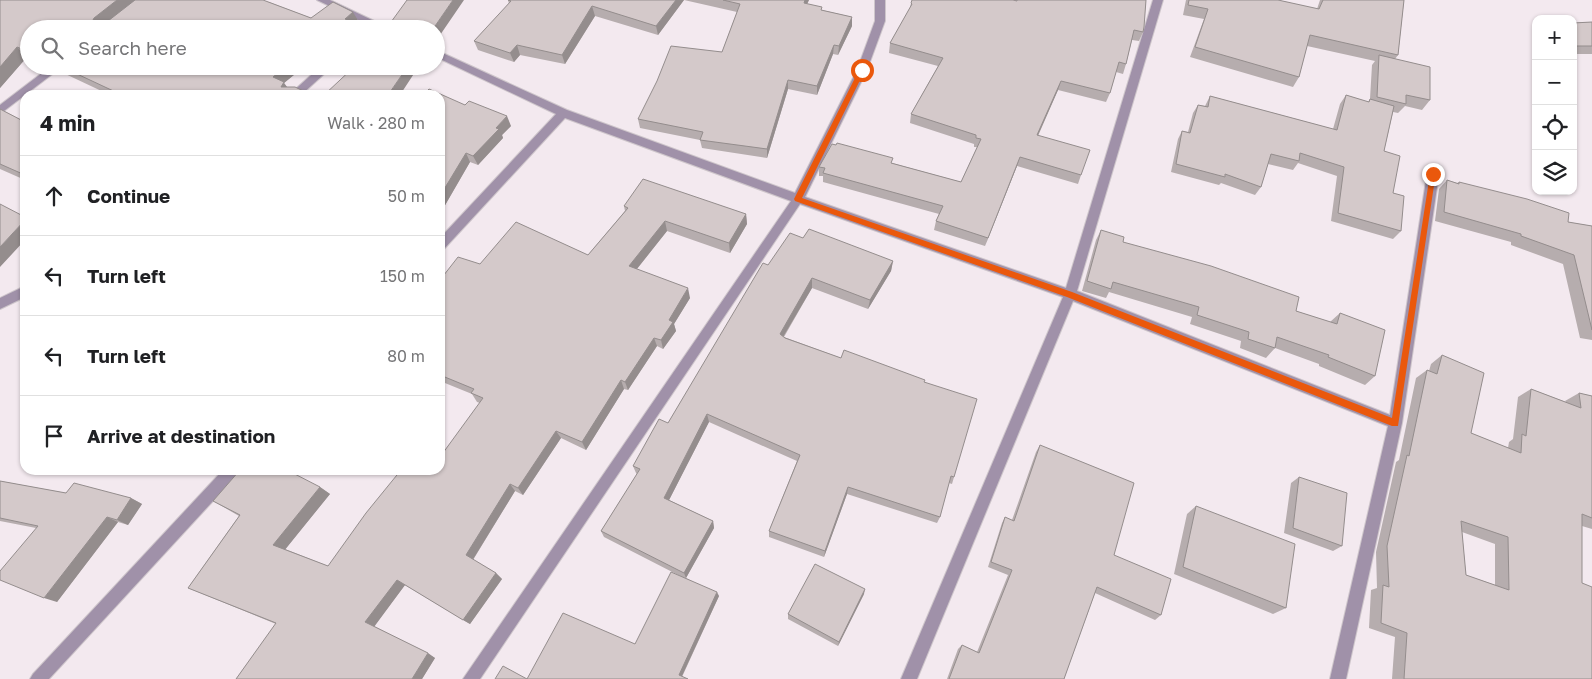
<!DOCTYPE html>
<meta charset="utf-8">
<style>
:root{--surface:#fff;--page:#f6f6f6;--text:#202124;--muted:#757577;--line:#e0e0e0}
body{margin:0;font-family:"Golos Text",sans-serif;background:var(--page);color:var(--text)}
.controls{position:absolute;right:15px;top:15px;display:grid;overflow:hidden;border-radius:10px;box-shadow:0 1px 4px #0004}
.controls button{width:45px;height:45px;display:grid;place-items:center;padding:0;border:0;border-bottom:1px solid var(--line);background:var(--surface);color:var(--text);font:25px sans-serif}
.stop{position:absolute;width:15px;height:15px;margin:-11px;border:4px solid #ea580c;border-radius:50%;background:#fff}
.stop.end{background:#ea580c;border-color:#fff;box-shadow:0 1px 5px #0008}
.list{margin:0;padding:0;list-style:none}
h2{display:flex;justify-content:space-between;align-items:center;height:65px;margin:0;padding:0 20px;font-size:21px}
h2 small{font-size:16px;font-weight:400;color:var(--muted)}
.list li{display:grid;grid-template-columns:32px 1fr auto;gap:15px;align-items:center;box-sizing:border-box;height:80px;padding:0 20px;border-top:1px solid var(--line)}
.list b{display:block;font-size:19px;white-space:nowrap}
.list em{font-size:16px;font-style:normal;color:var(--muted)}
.icon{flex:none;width:28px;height:28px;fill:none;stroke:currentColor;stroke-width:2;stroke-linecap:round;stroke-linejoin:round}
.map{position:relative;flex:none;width:1592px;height:679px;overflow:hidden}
.search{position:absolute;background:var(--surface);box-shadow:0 1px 4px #0004;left:20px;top:20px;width:425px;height:55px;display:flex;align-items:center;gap:12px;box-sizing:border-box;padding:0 18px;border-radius:28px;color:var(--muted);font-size:19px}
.panel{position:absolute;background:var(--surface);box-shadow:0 1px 4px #0004;left:20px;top:90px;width:425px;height:385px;border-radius:15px}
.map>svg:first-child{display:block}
</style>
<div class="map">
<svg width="1592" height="679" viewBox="0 0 1592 679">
<rect width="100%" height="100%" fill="#f3e9ef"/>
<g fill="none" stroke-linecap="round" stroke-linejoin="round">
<g stroke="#cec6cb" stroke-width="2">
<path id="minor" d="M 317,0 L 330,0 L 391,29 L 377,29 Z
M 875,0 L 885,0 L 885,21 L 867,70 L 805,197 L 1066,288 L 1153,0 L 1163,0 L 1077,291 L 1390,415 L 1427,174 L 1433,170 L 1437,171 L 1439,174 L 1402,423 L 1346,679 L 1330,679 L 1388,426 L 1073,301 L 917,679 L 901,679 L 1063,297 L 800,204 L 480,679 L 463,679 L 791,201 L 565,118 L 444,249 L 440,251 L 440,238 L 556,114 L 436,57 L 436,50 L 567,110 L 795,193 L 857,70 L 875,21 Z
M 51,66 L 63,66 L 0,114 L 0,105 Z
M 321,66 L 333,66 L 301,95 L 289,95 Z
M 25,286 L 25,297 L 0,309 L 0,298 Z
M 223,470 L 239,470 L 237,475 L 49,679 L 30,679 L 33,674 Z"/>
</g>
<use href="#minor" fill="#a091a9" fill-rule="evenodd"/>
</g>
<path fill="#b6adae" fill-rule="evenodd" d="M 0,0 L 269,2 L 311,18 L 359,22 L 357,24 L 29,29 L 29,57 L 27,57 L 0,88 Z
M 508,0 L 809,0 L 807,4 L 822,10 L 852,17 L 852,26 L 838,55 L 833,54 L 817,95 L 788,89 L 767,158 L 702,148 L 700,140 L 640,128 L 638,119 L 722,52 L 737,12 L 684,0 L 658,35 L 595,16 L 565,64 L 520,55 L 514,62 L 478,50 L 474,41 L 509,4 Z
M 1016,0 L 1146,0 L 1143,32 L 1139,41 L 1132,40 L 1126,64 L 1123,74 L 1116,72 L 1110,93 L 1106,102 L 1058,90 L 1038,136 L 1081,175 L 1078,184 L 1017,166 L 985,246 L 934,230 L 936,221 L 939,214 L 823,182 L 823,176 L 819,176 L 819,167 L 892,163 L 961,182 L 977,147 L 974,147 L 974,144 L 910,123 L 911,114 L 938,66 L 889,53 L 890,43 L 910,8 L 911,3 Z
M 1186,0 L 1278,0 L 1317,9 L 1320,0 L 1404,0 L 1398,55 L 1395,59 L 1430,100 L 1422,110 L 1405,106 L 1398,113 L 1393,112 L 1384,151 L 1401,231 L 1393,239 L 1331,221 L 1337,176 L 1298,163 L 1293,170 L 1268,164 L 1261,187 L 1255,195 L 1221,183 L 1219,185 L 1171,172 L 1178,139 L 1182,131 L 1188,132 L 1193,113 L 1198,105 L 1205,106 L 1210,96 L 1333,129 L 1340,104 L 1346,95 L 1368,102 L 1370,99 L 1372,65 L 1375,61 L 1307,46 L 1299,77 L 1293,87 L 1190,57 L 1204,19 L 1183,15 Z
M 1592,22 L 1592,54 L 1573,54 L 1573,23 Z
M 54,66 L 305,66 L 284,83 L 287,87 L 312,95 L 110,95 L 59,71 Z
M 440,95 L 511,126 L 502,135 L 503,138 L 478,165 L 470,162 L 444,207 Z
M 0,109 L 25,122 L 25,180 L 0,169 Z
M 1447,180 L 1457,183 L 1459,182 L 1568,222 L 1592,226 L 1592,340 L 1580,338 L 1563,264 L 1511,245 L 1511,242 L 1435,221 L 1439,189 Z
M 624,206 L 746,214 L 747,224 L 730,253 L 667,231 L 637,269 L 690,298 L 674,324 L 676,331 L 663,349 L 657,346 L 628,390 L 624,389 L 586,450 L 561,438 L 523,495 L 515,491 L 473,560 L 496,573 L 502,579 L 470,624 L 405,585 L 374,626 L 435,658 L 422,679 L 236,679 L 276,624 L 188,588 L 239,516 L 213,501 L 320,487 L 330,494 L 285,549 L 328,566 L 440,470 L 480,403 L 477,402 L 472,394 L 440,381 L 440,280 L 480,264 L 588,255 L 625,211 Z
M 1101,230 L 1123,242 L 1296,311 L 1330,322 L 1340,313 L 1375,376 L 1365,385 L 1319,366 L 1319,364 L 1275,348 L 1266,358 L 1240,348 L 1241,341 L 1190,324 L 1192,317 L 1109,292 L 1106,298 L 1082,291 L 1096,240 Z
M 803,238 L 893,261 L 891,271 L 868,309 L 812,288 L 784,337 L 841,358 L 924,382 L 954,477 L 952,484 L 949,483 L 940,517 L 937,523 L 847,494 L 824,557 L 769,537 L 769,531 L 797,461 L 709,422 L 669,500 L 713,521 L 714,528 L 686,578 L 719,596 L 682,677 L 527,679 L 635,644 L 684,578 L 604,537 L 601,531 L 637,474 L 636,473 L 633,466 L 668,423 L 768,265 Z
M 1442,355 L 1471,433 L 1508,448 L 1509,442 L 1513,439 L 1518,397 L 1531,389 L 1566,402 L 1565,401 L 1579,393 L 1592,396 L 1592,529 L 1582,526 L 1582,583 L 1592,679 L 1392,679 L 1395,637 L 1369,628 L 1371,590 L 1377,588 L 1376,552 L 1396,462 L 1399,460 L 1416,378 L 1427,370 L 1429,371 L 1431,364 ZM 1462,532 L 1495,544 L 1495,585 L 1466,575 Z
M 1040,445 L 1114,555 L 1161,615 L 1155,620 L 1095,593 L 1064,679 L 947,679 L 958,649 L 962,645 L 977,652 L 1008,575 L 988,567 L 1002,523 L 1005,517 L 1012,520 L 1036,452 Z
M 1299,477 L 1342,546 L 1333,551 L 1284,533 L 1291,483 Z
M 0,481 L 66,493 L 131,498 L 142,504 L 128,525 L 118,522 L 57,602 L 36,528 L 0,521 Z
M 1196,506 L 1286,608 L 1273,614 L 1174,574 L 1187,514 Z
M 864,594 L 838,646 L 788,619 L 788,614 Z"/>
<path fill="#948d8d" d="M 117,0 L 138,0 L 102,28 L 93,20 L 94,18 Z
M 453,0 L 464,0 L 436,41 L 436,29 L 433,29 Z
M 676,0 L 684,0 L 658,35 L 656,26 Z
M 805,0 L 809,0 L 803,12 L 804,3 Z
M 592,6 L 595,16 L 565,64 L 562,55 Z
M 353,12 L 359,22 L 351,28 L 345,19 Z
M 852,17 L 852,26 L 838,55 L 839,46 Z
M 517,45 L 520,55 L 514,62 L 510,53 Z
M 834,45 L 833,54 L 817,95 L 817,86 Z
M 17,47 L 27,57 L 0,88 L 0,67 Z
M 286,66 L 305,66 L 284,83 L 290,91 L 288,95 L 273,77 Z
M 408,66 L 419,66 L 400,95 L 388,95 Z
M 788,80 L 788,89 L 767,158 L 767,149 Z
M 1061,81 L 1058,90 L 1034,144 L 1037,135 Z
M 507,116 L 511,126 L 502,135 L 503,138 L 478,165 L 473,156 L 496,128 Z
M 466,153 L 470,162 L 444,207 L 440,211 L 440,196 Z
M 1020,157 L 1017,166 L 985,246 L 988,238 Z
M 746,214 L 747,224 L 730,253 L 729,243 Z
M 25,220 L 25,240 L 0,267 L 0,247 Z
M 665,221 L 667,231 L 632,275 L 629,266 Z
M 893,261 L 891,271 L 868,309 L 870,300 Z
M 812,278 L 812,288 L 780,342 L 780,334 Z
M 688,288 L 690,298 L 674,324 L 676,331 L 663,349 L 661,340 L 669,320 Z
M 654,338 L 657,346 L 628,390 L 625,382 Z
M 621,380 L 624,389 L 586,450 L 582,442 Z
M 707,414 L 709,422 L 667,504 L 664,498 Z
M 556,431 L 561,438 L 523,495 L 518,488 Z
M 510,484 L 515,491 L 472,561 L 466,555 Z
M 320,487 L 330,494 L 284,551 L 273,545 Z
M 848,487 L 847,494 L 824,557 L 825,551 Z
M 131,498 L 142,504 L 128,525 L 117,520 Z
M 107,517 L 118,522 L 57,602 L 44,598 Z
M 713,521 L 714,528 L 686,578 L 684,573 Z
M 496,573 L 502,579 L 470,624 L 463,620 Z
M 397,580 L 405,585 L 374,627 L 365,622 Z
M 865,589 L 864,594 L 838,646 L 839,642 Z
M 717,592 L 719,596 L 681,678 L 679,675 Z
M 428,653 L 435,658 L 422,679 L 412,679 Z"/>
<path fill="#d4c9ca" stroke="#948d8d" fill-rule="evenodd" d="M 0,0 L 117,0 L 94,18 L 93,20 L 108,21 L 135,0 L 263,0 L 311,18 L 333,2 L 353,12 L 345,19 L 369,29 L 29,29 L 29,52 L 17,47 L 0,67 Z
M 407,0 L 453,0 L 433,29 L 386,29 Z
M 508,0 L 676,0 L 656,26 L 592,6 L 562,55 L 517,45 L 510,53 L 474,41 L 511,1 Z
M 723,0 L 805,0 L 804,3 L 822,7 L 821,10 L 852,17 L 839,46 L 834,45 L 817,86 L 788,80 L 767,149 L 700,140 L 703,132 L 638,119 L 657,81 L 671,46 L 722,52 L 740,4 Z
M 912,0 L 1013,0 L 1017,1 L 1017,0 L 1146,0 L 1144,27 L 1143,32 L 1134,30 L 1126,64 L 1119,62 L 1110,93 L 1061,81 L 1037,135 L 1090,150 L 1081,175 L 1020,157 L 988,238 L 936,221 L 943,206 L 823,173 L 825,168 L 819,167 L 832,144 L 836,145 L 837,143 L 893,158 L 891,163 L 961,182 L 981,139 L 976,138 L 976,135 L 911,114 L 943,58 L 890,43 L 912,4 L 911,3 Z
M 1189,0 L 1278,0 L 1319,9 L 1323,0 L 1404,0 L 1398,55 L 1310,35 L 1299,77 L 1195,47 L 1208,9 L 1188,5 Z
M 1592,22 L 1592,46 L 1573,46 L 1573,23 Z
M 1379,55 L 1430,67 L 1430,100 L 1406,95 L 1406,104 L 1377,97 Z
M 60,66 L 286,66 L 273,77 L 284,82 L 281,87 L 295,87 L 312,95 L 122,95 Z
M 355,66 L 408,66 L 388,95 L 324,95 Z
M 429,89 L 465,105 L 469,101 L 507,116 L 496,128 L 499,129 L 473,156 L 466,153 L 440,196 L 440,95 L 423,95 Z
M 1346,95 L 1369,102 L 1370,99 L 1394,106 L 1384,151 L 1400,156 L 1393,193 L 1404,196 L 1401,231 L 1338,213 L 1344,167 L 1300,153 L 1299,161 L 1271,154 L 1261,187 L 1225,174 L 1225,177 L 1176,164 L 1182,131 L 1190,133 L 1198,105 L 1208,107 L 1210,96 L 1337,130 Z
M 0,109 L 25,122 L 25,175 L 0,164 Z
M 643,179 L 746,214 L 729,243 L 665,221 L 629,266 L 688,288 L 669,320 L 673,322 L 661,340 L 654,338 L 625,382 L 621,380 L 582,442 L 556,431 L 518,488 L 510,484 L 466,555 L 496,573 L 463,620 L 397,580 L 365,622 L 428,653 L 412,679 L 236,679 L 276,623 L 188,588 L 240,515 L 213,501 L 240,470 L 287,470 L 320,487 L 273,545 L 328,566 L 366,513 L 401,470 L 440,470 L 440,457 L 483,398 L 471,393 L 474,389 L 440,375 L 440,280 L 458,257 L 480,264 L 516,222 L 588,255 L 628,208 L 624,206 Z
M 1447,180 L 1459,184 L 1459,182 L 1527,199 L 1569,213 L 1568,222 L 1592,226 L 1592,330 L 1574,255 L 1521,236 L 1521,234 L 1444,212 Z
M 0,204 L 25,217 L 25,220 L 0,247 Z
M 809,229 L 893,261 L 870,300 L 812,278 L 780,334 L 785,338 L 841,358 L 844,350 L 925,380 L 924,382 L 977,399 L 954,477 L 951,476 L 940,517 L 848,487 L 825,551 L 769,531 L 800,455 L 707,414 L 664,498 L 713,521 L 684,573 L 601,531 L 640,469 L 633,466 L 659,419 L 668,423 L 763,263 L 768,265 L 790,233 L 803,238 Z
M 1101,230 L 1124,237 L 1123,242 L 1211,266 L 1299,297 L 1296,311 L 1337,324 L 1340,313 L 1385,330 L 1375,376 L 1328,357 L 1329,355 L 1277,337 L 1275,348 L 1248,339 L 1249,332 L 1197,315 L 1199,307 L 1113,282 L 1111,289 L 1087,281 Z
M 1442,355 L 1484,373 L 1471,433 L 1521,453 L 1522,434 L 1526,436 L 1531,389 L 1581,408 L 1579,393 L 1592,396 L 1592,518 L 1582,514 L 1582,583 L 1592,587 L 1592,679 L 1404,679 L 1407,633 L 1381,623 L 1383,585 L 1389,587 L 1387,546 L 1407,455 L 1409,456 L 1427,370 L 1437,374 ZM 1461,521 L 1508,537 L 1509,590 L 1466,575 Z
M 1040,445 L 1134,483 L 1114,555 L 1171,579 L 1161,615 L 1097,587 L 1064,679 L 949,679 L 962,645 L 979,653 L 1012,570 L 991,562 L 1005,517 L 1014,521 Z
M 1299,477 L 1347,493 L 1342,546 L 1293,528 Z
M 0,481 L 66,493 L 74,483 L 131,498 L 117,520 L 107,517 L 44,598 L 0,580 L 0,571 L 38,526 L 0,518 Z
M 1196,506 L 1295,544 L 1286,608 L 1183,567 Z
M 815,564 L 865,589 L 839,642 L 788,614 Z
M 671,572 L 717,592 L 679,675 L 688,679 L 495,679 L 503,666 L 527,679 L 563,613 L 635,644 Z"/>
<path fill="#ea580c" d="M 862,68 L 865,70 L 802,198 L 1072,292 L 1392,418 L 1430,174 L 1433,171 L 1436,172 L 1398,426 L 1392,426 L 1067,297 L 795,201 L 794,199 L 859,70 Z"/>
</svg>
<div class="controls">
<button>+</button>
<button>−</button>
<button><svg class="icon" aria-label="locate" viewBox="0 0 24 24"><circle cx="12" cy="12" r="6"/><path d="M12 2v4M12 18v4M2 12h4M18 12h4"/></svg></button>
<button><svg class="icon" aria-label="layers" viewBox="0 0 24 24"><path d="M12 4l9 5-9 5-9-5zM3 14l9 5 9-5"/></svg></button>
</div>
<div class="stop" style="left:862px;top:70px"></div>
<div class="stop end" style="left:1433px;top:174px"></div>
<div class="search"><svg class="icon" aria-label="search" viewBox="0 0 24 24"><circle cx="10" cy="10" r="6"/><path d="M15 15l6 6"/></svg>Search here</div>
<section class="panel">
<h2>4 min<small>Walk · 280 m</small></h2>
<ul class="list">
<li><svg class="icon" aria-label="ahead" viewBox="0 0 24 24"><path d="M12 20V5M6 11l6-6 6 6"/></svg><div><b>Continue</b></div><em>50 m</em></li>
<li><svg class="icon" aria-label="left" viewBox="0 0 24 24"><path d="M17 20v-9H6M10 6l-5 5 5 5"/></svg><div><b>Turn left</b></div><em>150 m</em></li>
<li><svg class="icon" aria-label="left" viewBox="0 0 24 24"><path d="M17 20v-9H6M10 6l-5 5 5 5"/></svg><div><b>Turn left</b></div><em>80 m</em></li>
<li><svg class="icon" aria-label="arrive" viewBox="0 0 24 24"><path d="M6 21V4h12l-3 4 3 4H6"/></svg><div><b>Arrive at destination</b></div></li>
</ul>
</section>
</div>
